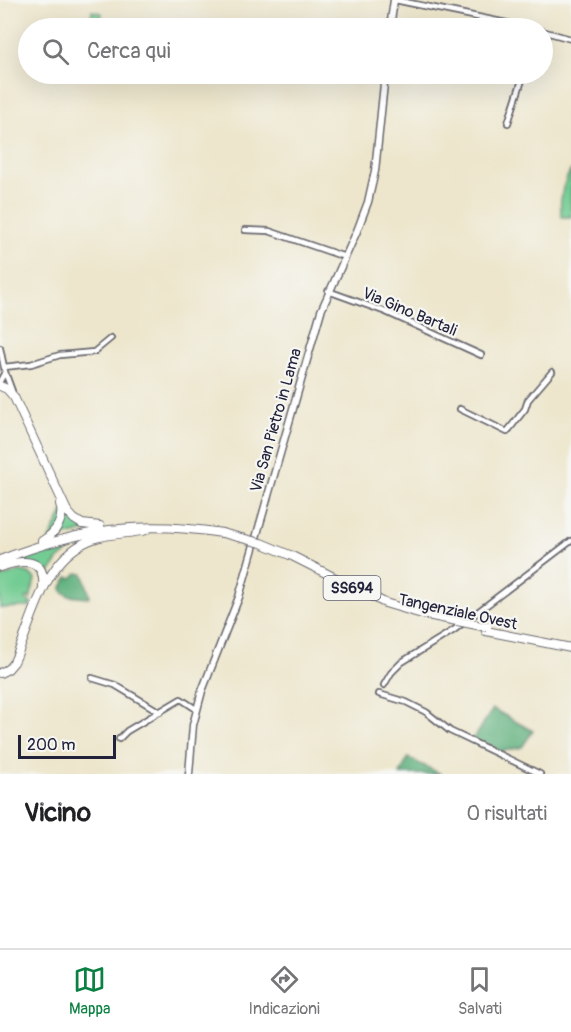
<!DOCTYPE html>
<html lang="it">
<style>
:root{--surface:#fff;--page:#f6f6f6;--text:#202124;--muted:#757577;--line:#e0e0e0;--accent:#0b8043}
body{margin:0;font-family:Pangolin,sans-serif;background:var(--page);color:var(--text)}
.scale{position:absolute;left:18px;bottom:15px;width:98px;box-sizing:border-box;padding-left:6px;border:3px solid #22223b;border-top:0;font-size:16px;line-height:21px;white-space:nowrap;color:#22223b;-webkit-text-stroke:4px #f6f6f2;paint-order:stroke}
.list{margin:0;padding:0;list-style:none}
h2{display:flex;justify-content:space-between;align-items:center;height:78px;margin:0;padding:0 24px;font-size:26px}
h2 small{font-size:20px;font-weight:400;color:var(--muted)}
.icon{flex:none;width:33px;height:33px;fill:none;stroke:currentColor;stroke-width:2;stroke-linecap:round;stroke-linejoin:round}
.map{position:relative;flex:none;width:571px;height:774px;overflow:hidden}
.search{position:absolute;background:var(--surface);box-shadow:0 6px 24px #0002;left:18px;right:18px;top:18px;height:66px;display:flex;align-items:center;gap:15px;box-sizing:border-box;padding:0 21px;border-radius:33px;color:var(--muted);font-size:22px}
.sheet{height:174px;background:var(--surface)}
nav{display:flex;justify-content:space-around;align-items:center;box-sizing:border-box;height:84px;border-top:2px solid var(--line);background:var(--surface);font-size:16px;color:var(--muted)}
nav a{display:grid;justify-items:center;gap:3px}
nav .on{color:var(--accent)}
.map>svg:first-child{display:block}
</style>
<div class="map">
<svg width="571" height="774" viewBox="0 0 571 774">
<rect width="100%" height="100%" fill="#f6f6f2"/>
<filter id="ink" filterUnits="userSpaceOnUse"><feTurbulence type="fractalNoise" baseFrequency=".0167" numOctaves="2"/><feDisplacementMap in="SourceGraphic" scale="12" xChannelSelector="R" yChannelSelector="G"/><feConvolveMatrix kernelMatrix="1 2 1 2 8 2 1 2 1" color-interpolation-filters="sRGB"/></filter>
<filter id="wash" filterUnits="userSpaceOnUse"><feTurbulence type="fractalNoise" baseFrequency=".008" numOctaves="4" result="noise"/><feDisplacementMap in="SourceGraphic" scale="24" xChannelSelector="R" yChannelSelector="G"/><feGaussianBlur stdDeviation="1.35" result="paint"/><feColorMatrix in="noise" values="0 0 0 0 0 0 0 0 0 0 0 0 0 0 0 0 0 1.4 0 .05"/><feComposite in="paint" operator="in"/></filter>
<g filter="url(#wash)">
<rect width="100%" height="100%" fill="#ede6cc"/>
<path fill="#73cc93" stroke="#4a7767" stroke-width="1.5" d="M 92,11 L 102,13 L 100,28 L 89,28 Z
M 571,170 L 571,217 L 562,217 C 558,203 563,183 571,170 Z
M 64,510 L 95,529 L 49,540 Z
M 80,542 L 58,560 L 46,579 L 24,559 L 46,551 Z
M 20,571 L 29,573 L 35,579 L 30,599 L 27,597 L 25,599 L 32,604 L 28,607 L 0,608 L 0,578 Z"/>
<path fill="#5eb07d" stroke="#40695c" stroke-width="1.5" d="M 77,573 L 83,574 L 84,576 L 90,597 L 88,598 L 69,596 L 62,591 L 62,587 L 68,577 L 72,578 Z
M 493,709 L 533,731 L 522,747 L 500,752 L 485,742 L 483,745 L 472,740 Z
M 408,758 L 441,774 L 400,774 Z"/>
</g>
<g filter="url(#ink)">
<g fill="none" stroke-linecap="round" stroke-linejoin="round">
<g stroke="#69676e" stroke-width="8">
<path id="minor" d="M 395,0 L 531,28
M 542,31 L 571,39
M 508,123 L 524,74
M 245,230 L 269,231 L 345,257
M 328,291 L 386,312 L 481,355
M 0,348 L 5,372 L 12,391
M 4,367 L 31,364 L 60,355 L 94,352 L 111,338
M 0,381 L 5,372
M 460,409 L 507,432 L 525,409 L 528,400 L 552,372
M 92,678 L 115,685 L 160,712
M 384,685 L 391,673 L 402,662 L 454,630 L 571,541
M 379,694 L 406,702 L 426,712 L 450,731 L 540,774
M 119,739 L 127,731 L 181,699 L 196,709"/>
</g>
<g stroke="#69676e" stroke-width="9">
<path id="major" d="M 390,28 L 394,0
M 189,774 L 193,725 L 202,691 L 239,597 L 321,311 L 357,231 L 368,202 L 375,171 L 385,74"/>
</g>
<g stroke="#69676e" stroke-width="10">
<path id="highway" d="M 0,386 L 7,389 L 14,397 L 67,511 L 74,519 L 82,524 L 100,526
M 42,541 C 56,533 65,519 60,504
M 0,560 C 80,529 138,520 222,533
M 0,567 C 20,560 46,556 43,586
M 486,631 L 571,648
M 0,673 L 8,669 L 14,662 C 35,617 43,555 96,538 C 112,533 130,534 146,530"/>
</g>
<use href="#minor" stroke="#fff" stroke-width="4.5"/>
<use href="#major" stroke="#fff" stroke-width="6"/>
<use href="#highway" stroke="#fff" stroke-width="8"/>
<g stroke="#69676e" stroke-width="10" stroke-linecap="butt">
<path id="highway-bridge" d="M 222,533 L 261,543 L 292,556 L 385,603 L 422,614 L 487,627"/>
</g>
<use href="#highway-bridge" stroke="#fff" stroke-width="8"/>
</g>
</g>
<g text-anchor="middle" stroke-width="4.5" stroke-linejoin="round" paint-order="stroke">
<rect fill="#f6f6f2" stroke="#626272" stroke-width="1.5" x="323.5" y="576" width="57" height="24" rx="4.5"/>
<g font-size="15" font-weight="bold" fill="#22223b">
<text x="352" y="593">SS694</text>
</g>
<g font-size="16" fill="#22223b" stroke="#f6f6f2">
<text transform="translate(410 311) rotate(23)" y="6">Via Gino Bartali</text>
<text transform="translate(275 420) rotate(-74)" y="6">Via San Pietro in Lama</text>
<text transform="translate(458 611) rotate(12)" y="6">Tangenziale Ovest</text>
</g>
</g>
</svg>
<div class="scale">200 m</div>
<div class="search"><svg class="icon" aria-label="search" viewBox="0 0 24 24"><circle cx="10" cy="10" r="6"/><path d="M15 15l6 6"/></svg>Cerca qui</div>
</div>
<section class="sheet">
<h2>Vicino<small>0 risultati</small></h2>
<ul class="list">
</ul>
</section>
<nav>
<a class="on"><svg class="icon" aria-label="map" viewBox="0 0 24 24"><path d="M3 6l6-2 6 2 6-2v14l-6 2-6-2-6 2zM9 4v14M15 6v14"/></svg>Mappa</a>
<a><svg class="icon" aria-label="directions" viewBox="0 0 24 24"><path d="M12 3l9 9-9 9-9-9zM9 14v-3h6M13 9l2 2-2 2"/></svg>Indicazioni</a>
<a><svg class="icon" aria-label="saved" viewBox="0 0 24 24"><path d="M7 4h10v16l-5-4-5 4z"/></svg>Salvati</a>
</nav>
